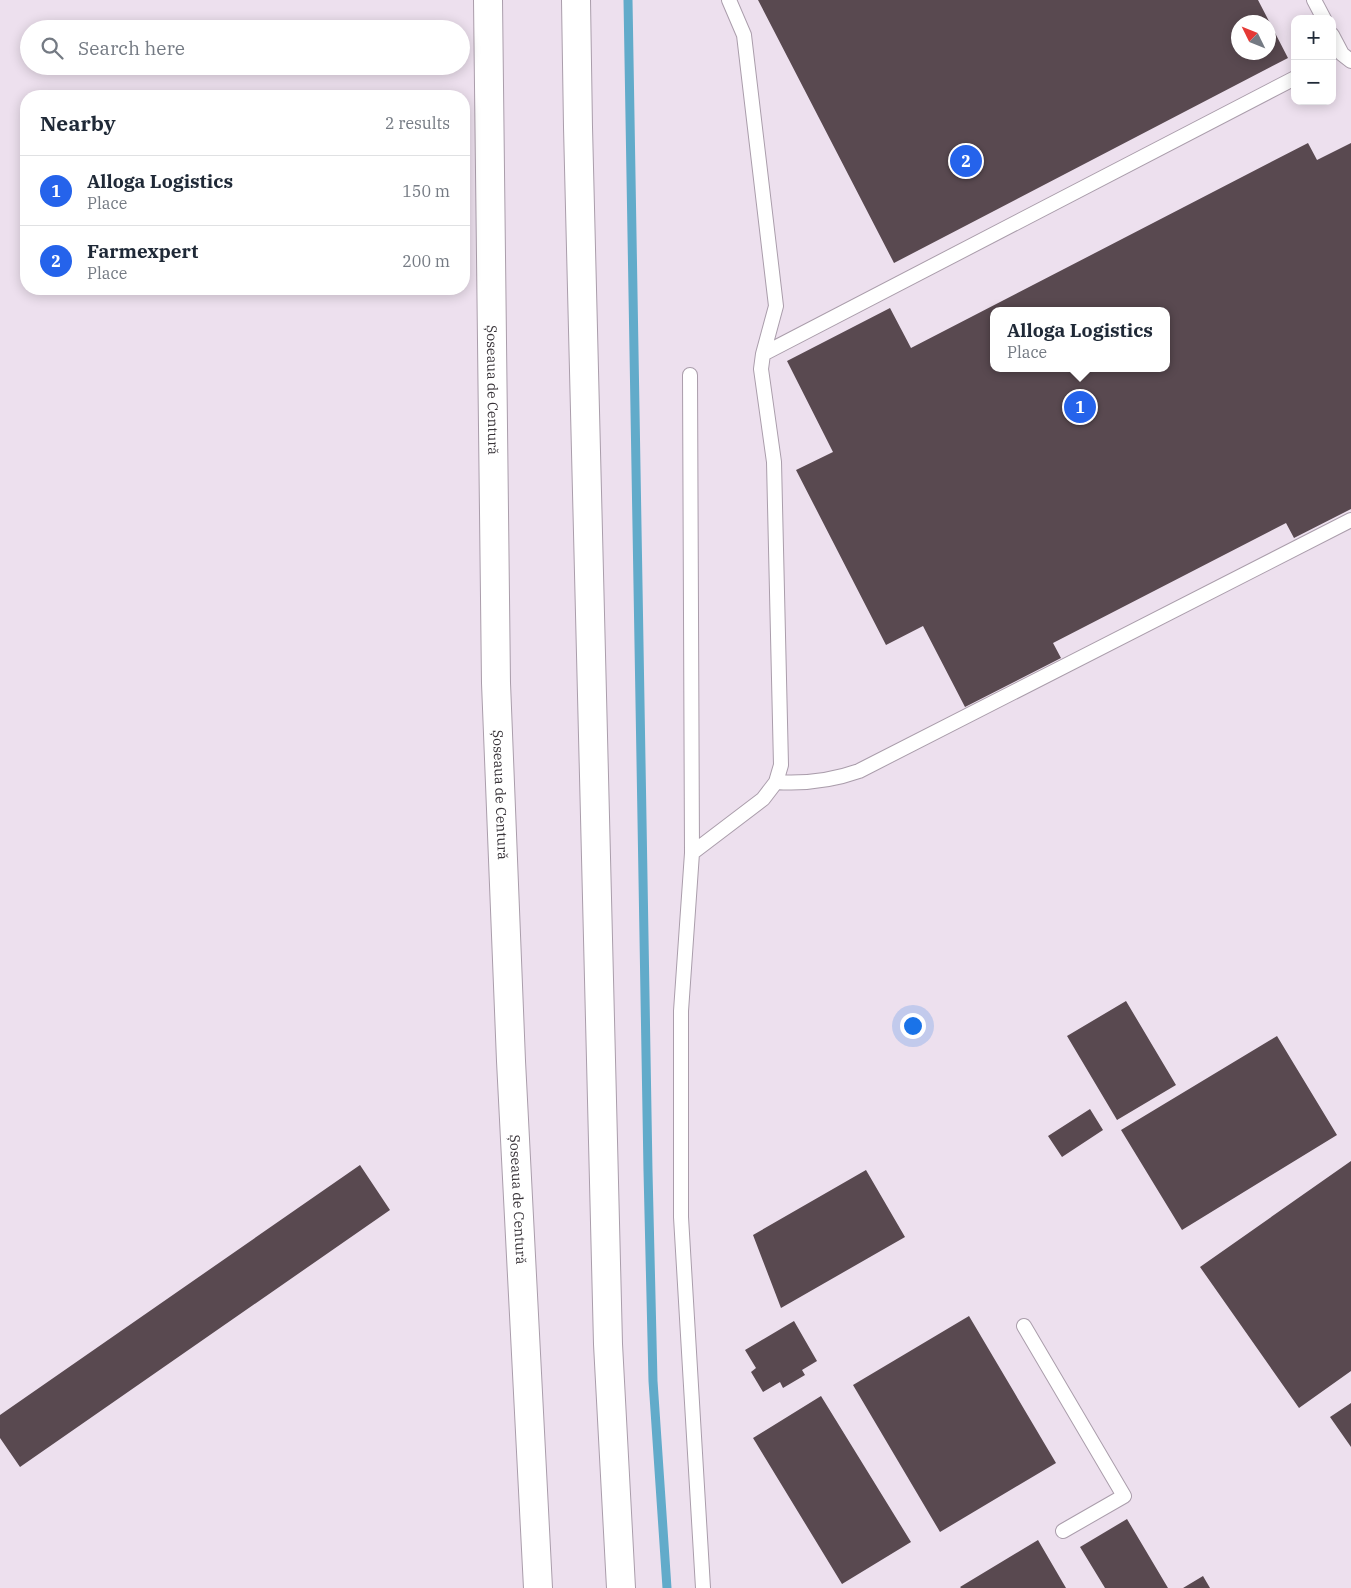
<!DOCTYPE html>
<meta charset="utf-8">
<style>
:root{--surface:#fff;--page:#f2f2f3;--text:#1f2937;--muted:#747a83;--line:#e0e1e3;--accent:#2563eb}
body{margin:0;font-family:"IBM Plex Serif",serif;background:var(--page);color:var(--text)}
.controls{position:absolute;right:15px;top:15px;display:grid;overflow:hidden;border-radius:10px;box-shadow:0 2px 12px #0003}
.controls button{width:45px;height:45px;display:grid;place-items:center;padding:0;border:0;border-bottom:1px solid var(--line);background:var(--surface);color:var(--text);font:25px sans-serif}
.compass{position:absolute;left:1231px;top:15px;width:45px;height:45px;border-radius:50%;background:var(--surface);box-shadow:0 2px 12px #0003;rotate:313deg}
.you{position:absolute;left:912px;top:1025px;width:18px;height:18px;margin:-12px;border:4px solid #fff;border-radius:50%;background:#1a73e8;box-shadow:0 0 0 8px #1a73e833}
.badge{display:grid;place-items:center;width:32px;height:32px;border-radius:50%;background:var(--accent);color:#fff;font-size:16px;font-weight:700}
.pin{position:absolute;translate:-50% -50%;border:2px solid #fff;box-shadow:0 1px 5px #0006}
.popup{position:absolute;left:990px;top:307px;width:180px;height:65px;box-sizing:border-box;display:grid;place-content:center;border-radius:10px;background:var(--surface);filter:drop-shadow(0 1px 4px #0005);font-size:16px;white-space:nowrap;color:var(--muted)}
.popup b{font-size:19px;color:var(--text)}
.popup::after{content:'';position:absolute;left:50%;top:100%;margin-left:-10px;border:10px solid transparent;border-top-color:var(--surface)}
.list{margin:0;padding:0;list-style:none}
h2{display:flex;justify-content:space-between;align-items:center;height:65px;margin:0;padding:0 20px;font-size:21px}
h2 small{font-size:16px;font-weight:400;color:var(--muted)}
.list li{display:grid;grid-template-columns:32px 1fr auto;gap:15px;align-items:center;box-sizing:border-box;height:70px;padding:0 20px;border-top:1px solid var(--line)}
.list b{display:block;font-size:19px;white-space:nowrap}
.list p{margin:0;font-size:16px;white-space:nowrap;color:var(--muted)}
.list em{font-size:16px;font-style:normal;color:var(--muted)}
.icon{flex:none;width:28px;height:28px;fill:none;stroke:currentColor;stroke-width:2;stroke-linecap:round;stroke-linejoin:round}
.map{position:relative;flex:none;width:1351px;height:1588px;overflow:hidden}
.search{position:absolute;background:var(--surface);box-shadow:0 2px 12px #0003;left:20px;top:20px;width:450px;height:55px;display:flex;align-items:center;gap:12px;box-sizing:border-box;padding:0 18px;border-radius:28px;color:var(--muted);font-size:19px}
.panel{position:absolute;background:var(--surface);box-shadow:0 2px 12px #0003;left:20px;top:90px;width:450px;height:205px;border-radius:20px}
.map>svg:first-child{display:block}
</style>
<div class="map">
<svg width="1351" height="1588" viewBox="0 0 1351 1588">
<rect width="100%" height="100%" fill="#ede0ee"/>
<g fill="none" stroke-linecap="round" stroke-linejoin="round">
<path stroke="#62abca" stroke-width="9" d="M 628,0 L 648,1171 L 653,1381 L 667,1588"/>
</g>
<path fill="#594950" fill-rule="evenodd" d="M 758,0 L 1258,0 L 1288,58 L 894,263 ZM 1238,22 L 1268,22 L 1268,52 L 1238,52 Z
M 1308,143 L 1317,160 L 1351,143 L 1351,509 L 1294,538 L 1286,523 L 1053,643 L 1061,658 L 965,707 L 923,626 L 886,645 L 796,470 L 833,452 L 787,361 L 890,308 L 911,348 ZM 994,311 L 1166,311 L 1166,368 L 994,368 Z
M 1126,1001 L 1176,1085 L 1117,1120 L 1067,1036 Z
M 1277,1036 L 1337,1135 L 1182,1230 L 1121,1130 Z
M 1090,1109 L 1103,1130 L 1062,1157 L 1048,1136 Z
M 1351,1161 L 1351,1371 L 1299,1408 L 1200,1267 Z
M 360,1165 L 390,1210 L 20,1467 L 0,1438 L 0,1415 Z
M 866,1170 L 905,1237 L 781,1308 L 753,1235 Z
M 969,1316 L 1056,1463 L 940,1532 L 853,1385 Z
M 794,1321 L 817,1361 L 802,1370 L 805,1375 L 783,1388 L 780,1382 L 763,1392 L 751,1372 L 756,1368 L 745,1350 Z
M 821,1396 L 911,1542 L 842,1584 L 753,1438 Z
M 1351,1403 L 1351,1447 L 1330,1417 Z
M 1127,1519 L 1168,1588 L 1105,1588 L 1080,1547 Z
M 1038,1540 L 1066,1588 L 961,1588 L 960,1587 Z
M 1203,1576 L 1210,1588 L 1183,1588 Z"/>
<g fill="none" stroke-linecap="round" stroke-linejoin="round">
<g stroke="#aa9dab" stroke-width="16">
<path id="service" d="M 1314,0 L 1324,19
M 1332,35 L 1342,54 L 1351,61
M 763,354 L 1295,78
M 690,375 L 692,853
M 776,782 C 806,784 831,781 859,771 L 1351,520
M 1024,1326 L 1124,1496 L 1063,1531
M 703,1588 L 681,1217 L 681,1011 L 692,853 L 763,799 L 776,782 L 781,765 L 774,462 L 761,369 L 763,354 L 776,306 L 744,35 L 729,0"/>
</g>
<g stroke="#aa9dab" stroke-width="30">
<g id="primary">
<path id="s1" d="M 488,0 L 496,683 L 511,1061 L 538,1588"/>
<path d="M 576,0 L 578,127 L 608,1344 L 621,1588"/>
</g>
</g>
<use href="#service" stroke="#fff" stroke-width="14"/>
<use href="#primary" stroke="#fff" stroke-width="28"/>
</g>
<g text-anchor="middle" stroke-width="5" stroke-linejoin="round" paint-order="stroke">
<g font-size="14" fill="#383338" stroke="#fff">
<text dy="5" stroke="none"><textPath href="#s1" startOffset="390">Șoseaua de Centură</textPath></text>
<text dy="5" stroke="none"><textPath href="#s1" startOffset="795">Șoseaua de Centură</textPath></text>
<text dy="5" stroke="none"><textPath href="#s1" startOffset="1200">Șoseaua de Centură</textPath></text>
</g>
</g>
</svg>
<div class="controls">
<button>+</button>
<button>−</button>
</div>
<svg class="compass" viewBox="-18 -18 36 36"><path d="M0-13l5 13h-10z" fill="#e53935"/><path d="M0 13l5-13h-10z" fill="#747a83"/></svg>
<div class="you"></div>
<div class="pin badge" style="left:1080px;top:407px">1</div>
<div class="popup"><b>Alloga Logistics</b>Place</div>
<div class="pin badge" style="left:966px;top:161px">2</div>
<div class="search"><svg class="icon" aria-label="search" viewBox="0 0 24 24"><circle cx="10" cy="10" r="6"/><path d="M15 15l6 6"/></svg>Search here</div>
<section class="panel">
<h2>Nearby<small>2 results</small></h2>
<ul class="list">
<li><span class="badge">1</span><div><b>Alloga Logistics</b><p>Place</p></div><em>150 m</em></li>
<li><span class="badge">2</span><div><b>Farmexpert</b><p>Place</p></div><em>200 m</em></li>
</ul>
</section>
</div>
